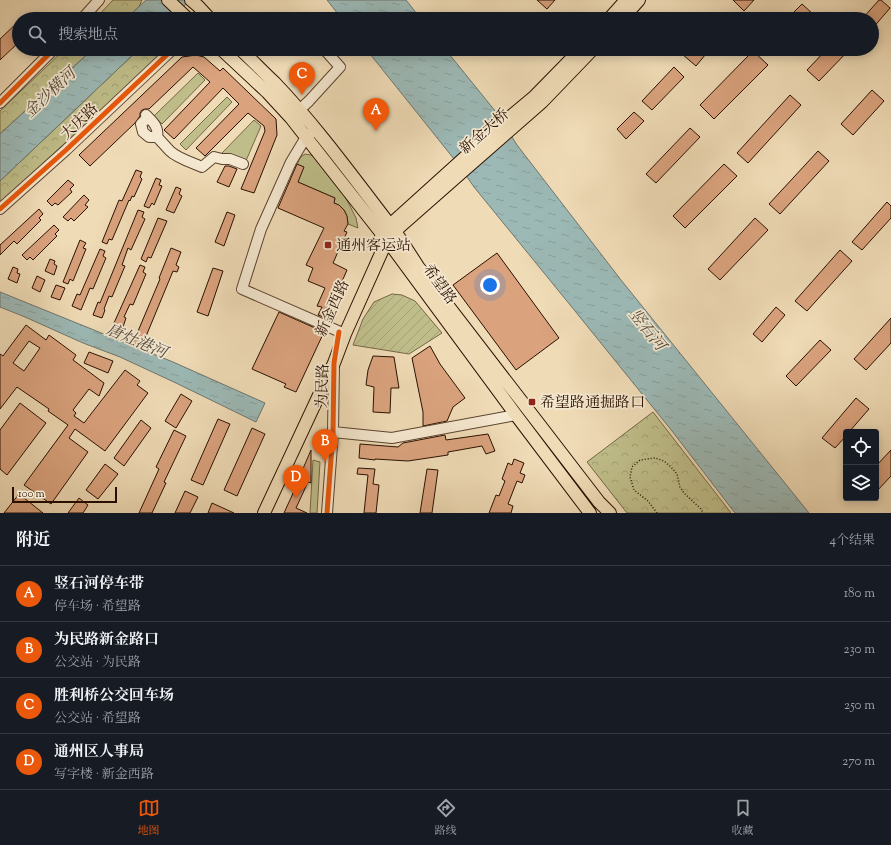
<!DOCTYPE html>
<html lang="zh">
<meta charset="utf-8">
<style>
:root{--surface:#171b24;--page:#20242c;--text:#f1f3f6;--muted:#9ea1a6;--line:#363941;--accent:#ea580c}
body{margin:0;font-family:"Sorts Mill Goudy","Noto Serif SC",serif;background:var(--page);color:var(--text)}
.controls{position:absolute;right:12px;bottom:12px;display:grid;overflow:hidden;border-radius:4px;box-shadow:0 2px 10px #0003}
.controls button{width:36px;height:36px;display:grid;place-items:center;padding:0;border:0;border-bottom:1px solid var(--line);background:var(--surface);color:var(--text);font:20px sans-serif}
.scale{position:absolute;left:12px;bottom:10px;width:105px;box-sizing:border-box;padding-left:4px;border:2px solid #2a1000;border-top:0;font-size:11px;line-height:14px;white-space:nowrap;color:#2a1000;-webkit-text-stroke:3px #f5e8d0;paint-order:stroke}
.you{position:absolute;left:490px;top:285px;width:14px;height:14px;margin:-10px;border:3px solid #fff;border-radius:50%;background:#1a73e8;box-shadow:0 0 0 6px #1a73e833}
.badge{display:grid;place-items:center;width:26px;height:26px;border-radius:50%;background:var(--accent);color:#fff;font-size:13px;font-weight:700}
.pin{position:absolute;translate:-50% -33px;filter:drop-shadow(0 1px 2px #0008)}
.pin::after{content:'';position:absolute;top:21px;width:14px;height:12px;background:inherit;clip-path:polygon(0 0,100% 0,50% 100%)}
.list{margin:0;padding:0;list-style:none}
h2{display:flex;justify-content:space-between;align-items:center;height:52px;margin:0;padding:0 16px;font-size:17px}
h2 small{font-size:13px;font-weight:400;color:var(--muted)}
.list li{display:grid;grid-template-columns:26px 1fr auto;gap:12px;align-items:center;box-sizing:border-box;height:56px;padding:0 16px;border-top:1px solid var(--line)}
.list b{display:block;font-size:15px;white-space:nowrap}
.list p{margin:0;font-size:13px;white-space:nowrap;color:var(--muted)}
.list em{font-size:13px;font-style:normal;color:var(--muted)}
.icon{flex:none;width:22px;height:22px;fill:none;stroke:currentColor;stroke-width:2;stroke-linecap:round;stroke-linejoin:round}
.map{position:relative;flex:none;width:891px;height:513px;overflow:hidden}
.search{position:absolute;background:var(--surface);box-shadow:0 2px 10px #0003;left:12px;right:12px;top:12px;height:44px;display:flex;align-items:center;gap:10px;box-sizing:border-box;padding:0 14px;border-radius:22px;color:var(--muted);font-size:15px}
.sheet{height:276px;background:var(--surface)}
nav{display:flex;justify-content:space-around;align-items:center;box-sizing:border-box;height:56px;border-top:1px solid var(--line);background:var(--surface);font-size:11px;color:var(--muted)}
nav a{display:grid;justify-items:center;gap:2px}
nav .on{color:var(--accent)}
.map>svg:first-child{display:block}
</style>
<div class="map">
<svg width="891" height="513" viewBox="0 0 891 513">
<defs>
<pattern id="park-crowns" width="20" height="18" patternUnits="userSpaceOnUse"><rect width="20" height="18" fill="#bfbe8a"/><path d="M2 6a3 3 0 1 1 6 0M12 15a3 3 0 1 1 6 0" fill="none" stroke="#a4a275"/></pattern>
<pattern id="garden-furrows" width="10" height="10" patternUnits="userSpaceOnUse"><rect width="10" height="10" fill="#bfbe8a"/><path d="M-1 1l2-2M0 10L10 0M9 11l2-2" fill="none" stroke="#a4a275"/></pattern>
<pattern id="water-ripples" width="26" height="14" patternUnits="userSpaceOnUse"><rect width="26" height="14" fill="#9cb9b6"/><path d="M2 4q2-2 4 0t4 0M15 11q2-2 4 0t4 0" fill="none" stroke="#879e9b"/></pattern>
</defs>
<rect width="100%" height="100%" fill="#efdbb6"/>
<filter id="stains"><feTurbulence type="fractalNoise" baseFrequency=".005" numOctaves="4"/><feColorMatrix values="0 0 0 0 .2 0 0 0 0 .09 0 0 0 0 .02 0 0 0 .5 -.17"/></filter>
<radialGradient id="worn" r=".72"><stop offset=".6" stop-color="#630" stop-opacity="0"/><stop offset="1" stop-color="#630" stop-opacity=".3"/></radialGradient>
<path fill="#bfbe8a" stroke="#746745" d="M 198,73 L 205,80 L 162,124 L 154,116 Z
M 227,97 L 232,102 L 186,150 L 180,144 Z
M 254,120 L 261,126 L 245,163 L 222,153 Z
M 305,154 L 311,155 L 317,158 L 343,193 L 350,206 L 356,218 L 358,228 L 348,224 C 347,213 344,207 334,203 L 335,198 L 298,182 C 297,171 295,159 305,154 Z
M 313,460 L 320,462 L 317,513 L 310,513 Z"/>
<path fill="url(#park-crowns)" stroke="#746745" d="M 113,0 L 142,0 L 139,7 L 126,19 L 95,19 Z
M 65,49 L 93,49 L 0,134 L 0,111 Z
M 139,49 L 167,49 L 0,203 L 0,181 Z
M 653,412 L 731,513 L 627,513 L 587,462 Z"/>
<path fill="url(#garden-furrows)" stroke="#746745" d="M 392,294 L 402,295 L 415,301 L 442,333 L 409,354 L 353,345 L 363,319 L 374,302 Z"/>
<path fill="url(#water-ripples)" stroke="#6e756d" d="M 146,0 L 190,0 L 171,19 L 126,19 Z
M 327,0 L 406,0 L 421,19 L 342,19 Z
M 93,49 L 139,49 L 0,181 L 0,134 Z
M 366,49 L 445,49 L 496,112 L 517,145 L 621,280 L 809,513 L 735,513 L 672,431 L 575,311 L 474,187 L 458,164 Z
M 0,292 L 173,362 L 265,403 L 256,422 L 176,383 L 120,357 L 83,343 L 25,317 L 0,307 Z"/>
<path fill="#daa37e" stroke="#2a1000" fill-rule="evenodd" d="M 537,0 L 555,0 L 547,9 Z
M 733,0 L 754,0 L 744,11 Z
M 879,0 L 881,0 L 890,8 L 872,29 L 872,19 L 862,19 Z
M 802,4 L 814,15 L 810,19 L 787,19 Z
M 19,21 L 19,42 L 0,60 L 0,39 Z
M 686,49 L 710,49 L 696,66 L 682,54 Z
M 827,49 L 850,49 L 819,81 L 807,70 Z
M 753,51 L 768,65 L 714,119 L 700,105 Z
M 196,55 L 204,57 L 220,71 L 223,68 L 276,119 L 277,135 L 254,193 L 241,189 L 265,131 L 264,126 L 248,113 L 205,156 L 196,148 L 239,104 L 223,88 L 174,139 L 164,130 L 210,82 L 193,67 L 149,109 L 145,109 L 142,110 L 140,113 L 140,116 L 135,123 L 90,166 L 79,155 L 182,57 Z
M 674,67 L 684,77 L 652,110 L 642,101 Z
M 872,90 L 884,101 L 853,135 L 841,124 Z
M 790,95 L 801,105 L 748,163 L 737,153 Z
M 634,112 L 644,121 L 626,139 L 617,129 Z
M 690,128 L 700,137 L 656,183 L 646,174 Z
M 818,151 L 829,161 L 780,214 L 769,204 Z
M 297,164 L 304,167 L 298,182 L 335,198 L 334,203 L 339,205 L 344,210 L 347,216 L 348,224 L 344,231 L 347,232 L 333,263 L 347,270 L 326,318 L 318,315 L 322,307 L 317,306 L 325,288 L 308,281 L 313,268 L 306,265 L 324,228 L 278,208 Z
M 724,164 L 737,176 L 685,228 L 673,216 Z
M 225,166 L 229,166 L 237,169 L 229,187 L 217,182 Z
M 136,170 L 142,172 L 140,177 L 142,179 L 134,197 L 132,196 L 130,201 L 129,200 L 112,240 L 109,239 L 107,244 L 102,242 L 119,200 L 122,201 Z
M 156,178 L 161,180 L 159,185 L 162,186 L 154,205 L 152,203 L 149,208 L 144,206 Z
M 68,180 L 74,185 L 70,189 L 72,192 L 58,205 L 55,203 L 52,206 L 47,201 Z
M 176,187 L 181,189 L 179,194 L 182,196 L 174,213 L 166,210 Z
M 84,195 L 89,200 L 85,205 L 88,207 L 74,221 L 71,218 L 68,221 L 63,217 Z
M 887,202 L 891,206 L 891,218 L 862,250 L 852,242 Z
M 39,209 L 43,214 L 39,218 L 41,220 L 17,244 L 14,241 L 0,255 L 0,245 Z
M 138,210 L 144,212 L 142,217 L 145,219 L 131,250 L 128,248 L 122,265 L 125,266 L 112,297 L 109,296 L 104,309 L 105,310 L 102,318 L 93,315 L 98,302 L 100,303 Z
M 227,212 L 235,215 L 224,246 L 215,242 Z
M 158,218 L 167,221 L 151,258 L 148,257 L 146,262 L 141,259 Z
M 755,218 L 768,230 L 720,280 L 708,269 Z
M 54,225 L 59,230 L 55,234 L 57,236 L 33,260 L 30,257 L 27,260 L 22,255 Z
M 80,240 L 86,243 L 83,248 L 86,249 L 73,281 L 70,279 L 68,284 L 63,282 Z
M 171,248 L 181,252 L 176,265 L 179,267 L 177,272 L 173,271 L 142,346 L 133,343 L 160,279 L 159,278 Z
M 100,249 L 105,251 L 103,256 L 106,258 L 93,289 L 90,288 L 81,310 L 72,306 L 77,294 L 80,295 Z
M 840,250 L 852,261 L 807,311 L 795,301 Z
M 497,253 L 559,338 L 516,370 L 453,285 Z
M 50,259 L 55,261 L 54,264 L 57,266 L 54,275 L 45,271 Z
M 140,265 L 145,267 L 143,272 L 146,274 L 133,305 L 130,304 L 124,317 L 126,318 L 123,327 L 114,323 Z
M 13,267 L 18,269 L 17,273 L 20,274 L 17,283 L 8,279 Z
M 213,268 L 223,271 L 208,316 L 197,312 Z
M 37,276 L 45,280 L 40,292 L 32,288 Z
M 56,285 L 65,288 L 60,300 L 51,297 Z
M 776,307 L 785,315 L 762,342 L 753,334 Z
M 279,312 L 324,332 L 296,392 L 284,387 L 286,384 L 252,369 Z
M 891,318 L 891,343 L 866,370 L 854,359 Z
M 26,325 L 46,340 L 49,335 L 76,355 L 73,360 L 104,383 L 99,396 L 89,389 L 73,410 L 76,413 L 74,416 L 84,423 L 125,370 L 140,381 L 137,385 L 148,393 L 105,451 L 75,429 L 69,438 L 88,452 L 51,504 L 24,485 L 68,425 L 48,411 L 49,409 L 17,387 L 0,409 L 0,354 L 3,356 ZM 29,341 L 40,348 L 24,371 L 13,363 Z
M 820,340 L 831,350 L 796,386 L 786,376 Z
M 430,346 L 440,364 L 465,398 L 453,407 L 447,421 L 423,426 L 423,412 L 412,358 Z
M 89,352 L 113,361 L 108,373 L 84,363 Z
M 373,356 L 394,357 L 399,388 L 391,388 L 390,413 L 373,412 L 374,387 L 366,385 L 368,370 Z
M 181,394 L 192,401 L 176,428 L 165,421 Z
M 856,398 L 869,409 L 849,432 L 846,432 L 846,436 L 835,448 L 822,438 Z
M 20,403 L 46,423 L 7,475 L 0,469 L 0,430 Z
M 218,419 L 230,424 L 203,485 L 191,480 Z
M 141,420 L 151,428 L 124,466 L 114,458 Z
M 252,428 L 265,434 L 237,496 L 224,490 Z
M 174,430 L 186,436 L 164,482 L 166,483 L 152,513 L 139,513 L 159,469 L 156,467 Z
M 488,434 L 495,451 L 486,454 L 482,446 L 448,452 L 448,455 L 408,461 L 375,459 L 375,460 L 359,458 L 360,444 L 398,447 L 403,443 L 445,435 L 446,440 Z
M 311,450 L 311,483 L 308,482 L 296,508 L 307,513 L 284,513 L 300,478 L 299,478 Z
M 891,450 L 891,476 L 876,492 L 876,466 Z
M 514,459 L 524,463 L 520,473 L 525,475 L 522,483 L 517,481 L 508,504 L 513,506 L 511,513 L 489,513 L 496,495 L 499,496 L 505,481 L 502,479 L 508,463 L 512,465 Z
M 105,464 L 118,474 L 98,499 L 86,490 Z
M 358,468 L 375,469 L 373,484 L 379,485 L 376,513 L 364,513 L 368,475 L 357,474 Z
M 427,469 L 438,470 L 432,513 L 420,513 Z
M 185,491 L 198,497 L 190,513 L 175,513 Z
M 19,494 L 43,513 L 4,513 Z
M 79,498 L 88,505 L 83,513 L 68,513 Z
M 212,503 L 234,513 L 208,513 Z"/>
<g fill="none" stroke-linecap="round" stroke-linejoin="round">
<g stroke="#5b432e" stroke-width="12">
<path id="minor" d="M 82,19 L 99,0
M 0,103 L 54,49
M 146,115 C 153,122 159,127 157,137 C 162,142 166,147 170,151 C 177,158 193,163 202,167 L 214,157 L 222,159 L 230,159 L 243,164
M 294,115 L 309,101 L 340,67 L 324,49
M 148,117 L 141,124 L 143,132 L 149,137 L 157,137
M 311,133 L 306,137 L 291,162 L 261,229 L 242,289 L 345,334
M 0,209 L 66,150 L 173,49
M 333,432 L 392,438 L 516,415
M 327,513 L 333,432 L 334,365"/>
</g>
<g stroke="#2a1000" stroke-width="14">
<path id="major" d="M 168,0 L 188,19
M 191,0 L 198,6 L 210,19
M 609,19 L 626,0
M 622,19 L 639,0
M 221,49 L 267,92 L 291,118 L 382,234
M 240,49 C 252,60 263,72 275,83 C 317,127 353,177 390,225
M 395,231 L 419,268 L 599,502 L 610,513
M 381,237 L 382,234 L 390,225 L 504,122 L 535,96 L 581,49
M 387,240 L 516,415 L 590,513
M 264,513 L 334,363 L 345,334 L 387,240 L 395,231 L 462,172 L 542,102 L 593,49"/>
</g>
<path stroke="#2a1000" stroke-width="1.5" stroke-dasharray="1 2" stroke-linecap="butt" d="M 657,513 L 648,501 L 634,490 L 630,477 L 632,467 L 640,460 L 655,458 L 664,461 L 671,467 L 677,474 L 680,487 L 684,493 L 701,509 L 703,513"/>
<use href="#minor" stroke="#f5e8d0" stroke-width="10"/>
<use href="#major" stroke="#efdbb6" stroke-width="12"/>
<g stroke="#f5e8d0" stroke-width="8">
<path id="cycleway" d="M 0,103 L 54,49
M 0,209 L 66,150 L 173,49
M 327,513 L 333,432 L 334,363 L 339,332"/>
</g>
<use href="#cycleway" stroke="#e8590c" stroke-width="5"/>
</g>
<g fill="#8f2418" stroke="#f5e8d0" stroke-width="1.5">
<rect x="324" y="241" width="8" height="8" rx="2"/>
<rect x="528" y="398" width="8" height="8" rx="2"/>
</g>
<g text-anchor="middle" stroke-width="3.5" stroke-linejoin="round" paint-order="stroke">
<g font-size="15" fill="#2a1000" stroke="#f5e8d0">
<text transform="translate(79 121) rotate(-44)" y="5">大庆路</text>
<text transform="translate(484 131) rotate(-41)" y="5">新金大桥</text>
<text transform="translate(440 284) rotate(54)" y="5">希望路</text>
<text transform="translate(332 308) rotate(-66)" y="5">新金西路</text>
<text transform="translate(322 386) rotate(-88)" y="5">为民路</text>
</g>
<g font-size="15" fill="#2a1000" stroke="#f5e8d0" text-anchor="start">
<text x="336" y="250">通州客运站</text>
<text x="540" y="407">希望路通掘路口</text>
</g>
<g font-size="16" font-style="italic" fill="#524b40" stroke="#f5e8d0">
<text transform="translate(49 92) rotate(-43)" y="6">金沙横河</text>
<text transform="translate(648 329) rotate(51)" y="6">竖石河</text>
<text transform="translate(137 340) rotate(23)" y="6">唐灶港河</text>
</g>
</g>
<rect width="100%" height="100%" filter="url(#stains)"/>
<rect width="100%" height="100%" fill="url(#worn)"/>
</svg>
<div class="controls">
<button><svg class="icon" aria-label="locate" viewBox="0 0 24 24"><circle cx="12" cy="12" r="6"/><path d="M12 2v4M12 18v4M2 12h4M18 12h4"/></svg></button>
<button><svg class="icon" aria-label="layers" viewBox="0 0 24 24"><path d="M12 4l9 5-9 5-9-5zM3 14l9 5 9-5"/></svg></button>
</div>
<div class="scale">100 m</div>
<div class="you"></div>
<div class="pin badge" style="left:376px;top:131px">A</div>
<div class="pin badge" style="left:325px;top:462px">B</div>
<div class="pin badge" style="left:302px;top:95px">C</div>
<div class="pin badge" style="left:296px;top:498px">D</div>
<div class="search"><svg class="icon" aria-label="search" viewBox="0 0 24 24"><circle cx="10" cy="10" r="6"/><path d="M15 15l6 6"/></svg>搜索地点</div>
</div>
<section class="sheet">
<h2>附近<small>4个结果</small></h2>
<ul class="list">
<li><span class="badge">A</span><div><b>竖石河停车带</b><p>停车场 · 希望路</p></div><em>180 m</em></li>
<li><span class="badge">B</span><div><b>为民路新金路口</b><p>公交站 · 为民路</p></div><em>230 m</em></li>
<li><span class="badge">C</span><div><b>胜利桥公交回车场</b><p>公交站 · 希望路</p></div><em>250 m</em></li>
<li><span class="badge">D</span><div><b>通州区人事局</b><p>写字楼 · 新金西路</p></div><em>270 m</em></li>
</ul>
</section>
<nav>
<a class="on"><svg class="icon" aria-label="map" viewBox="0 0 24 24"><path d="M3 6l6-2 6 2 6-2v14l-6 2-6-2-6 2zM9 4v14M15 6v14"/></svg>地图</a>
<a><svg class="icon" aria-label="directions" viewBox="0 0 24 24"><path d="M12 3l9 9-9 9-9-9zM9 14v-3h6M13 9l2 2-2 2"/></svg>路线</a>
<a><svg class="icon" aria-label="saved" viewBox="0 0 24 24"><path d="M7 4h10v16l-5-4-5 4z"/></svg>收藏</a>
</nav>
